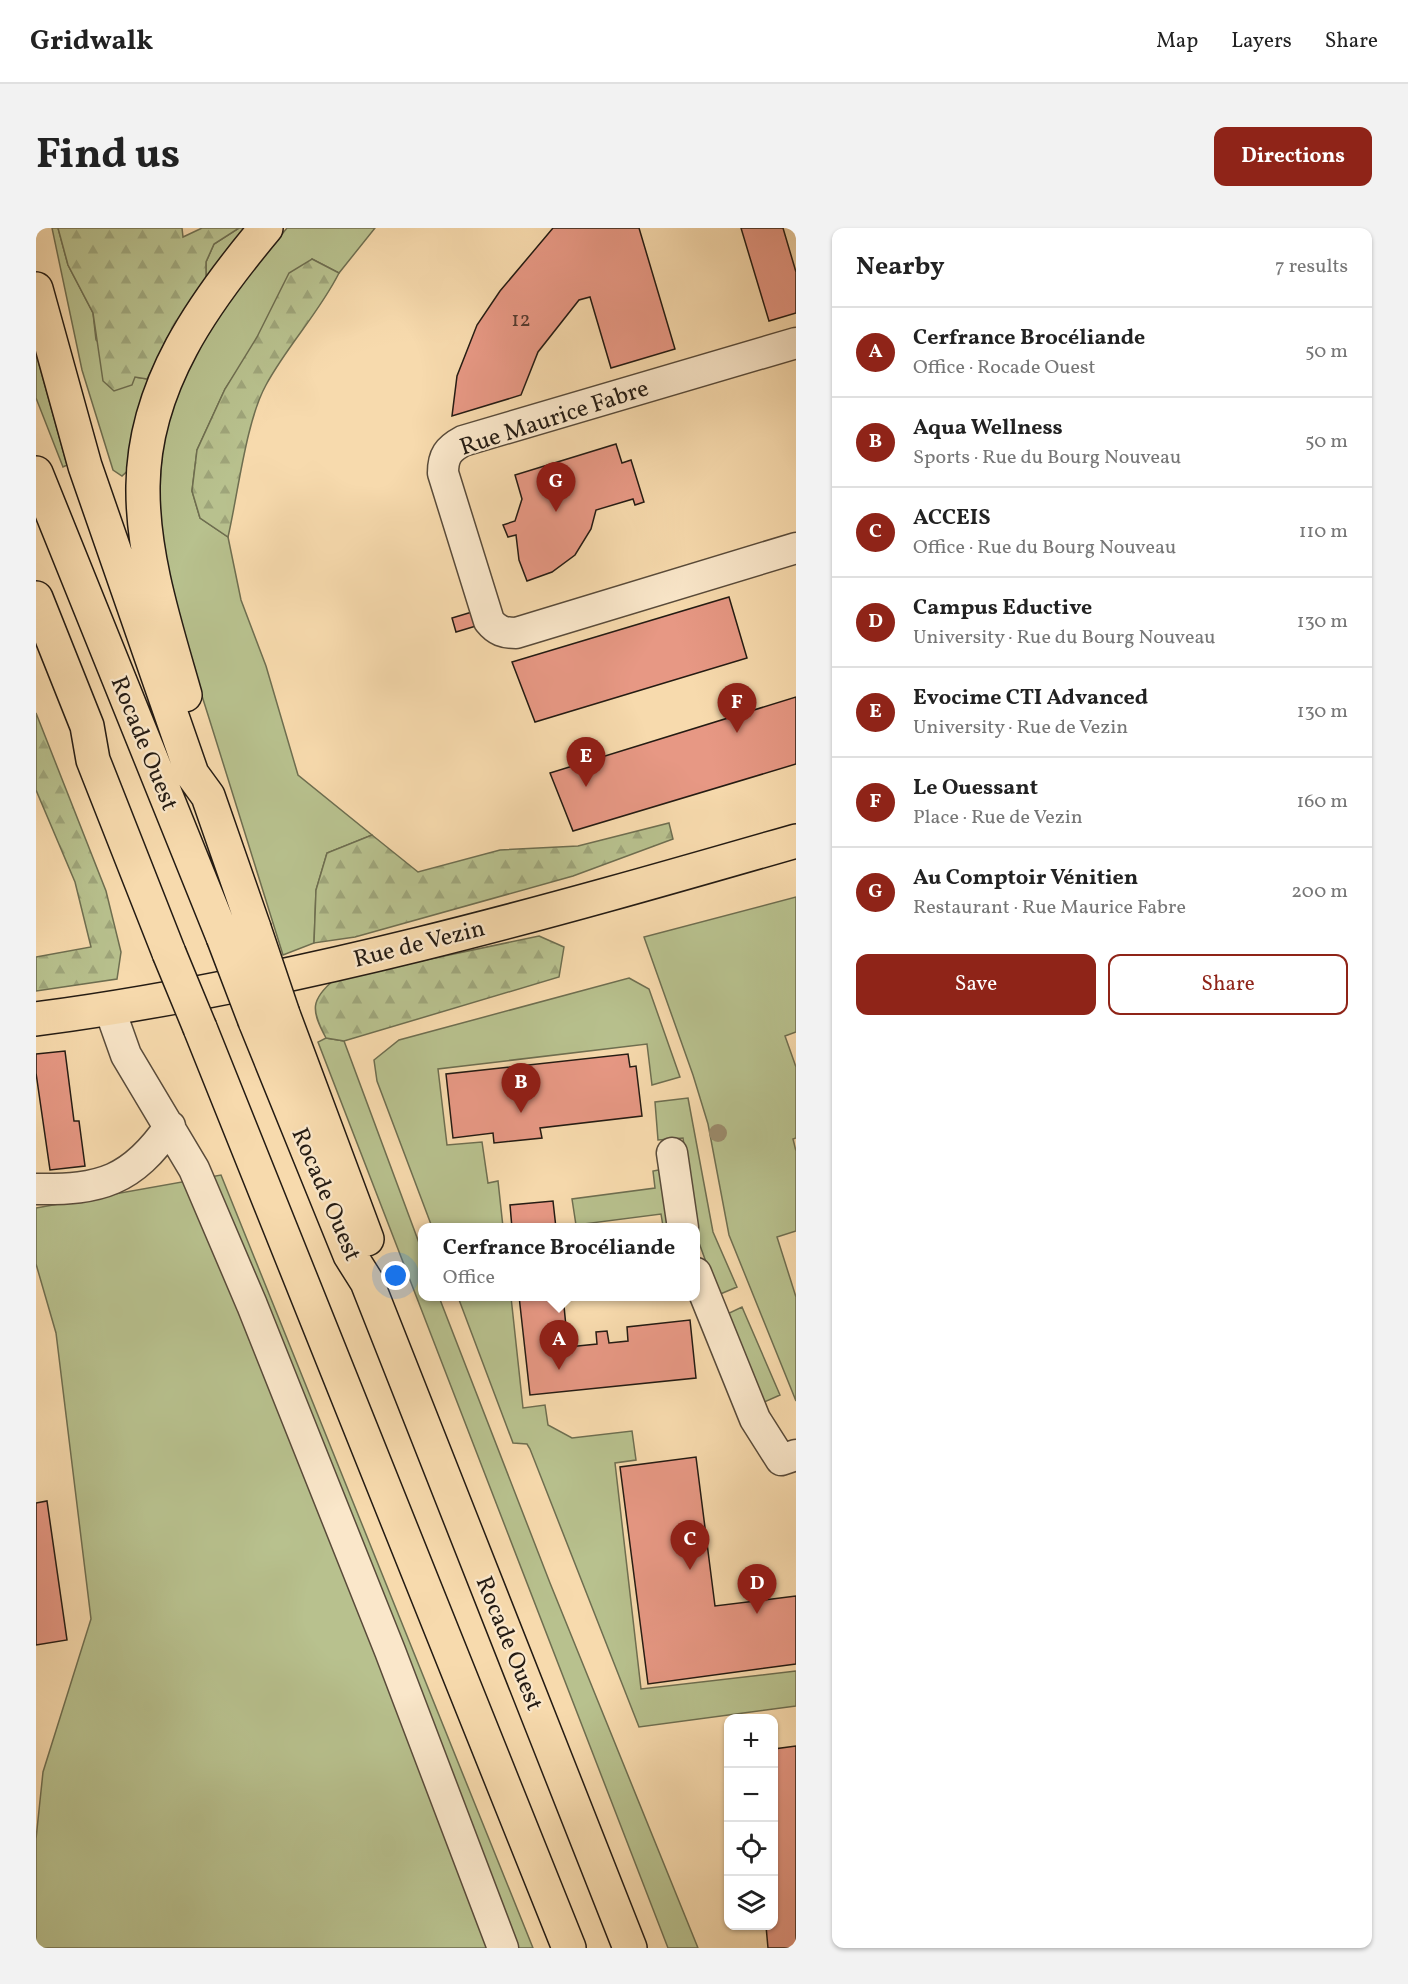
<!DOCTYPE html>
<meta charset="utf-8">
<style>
:root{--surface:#fff;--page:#f2f2f2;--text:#222;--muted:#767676;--line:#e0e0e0;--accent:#8f2418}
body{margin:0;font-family:Vollkorn,serif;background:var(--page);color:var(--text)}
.controls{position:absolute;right:18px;bottom:18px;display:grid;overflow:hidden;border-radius:12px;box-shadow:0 2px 4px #0004}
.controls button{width:54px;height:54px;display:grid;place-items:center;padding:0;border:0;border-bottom:2px solid var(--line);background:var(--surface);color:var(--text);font:30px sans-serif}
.you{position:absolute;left:360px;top:1048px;width:21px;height:21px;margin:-15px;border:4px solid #fff;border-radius:50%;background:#1a73e8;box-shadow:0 0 0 9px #1a73e833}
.badge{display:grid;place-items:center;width:39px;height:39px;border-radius:50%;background:var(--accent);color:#fff;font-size:20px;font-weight:700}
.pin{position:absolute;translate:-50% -50px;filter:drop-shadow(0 2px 3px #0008)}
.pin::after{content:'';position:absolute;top:32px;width:21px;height:18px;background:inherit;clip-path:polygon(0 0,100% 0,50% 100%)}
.popup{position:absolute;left:382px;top:995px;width:282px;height:78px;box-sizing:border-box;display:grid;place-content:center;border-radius:12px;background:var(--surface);filter:drop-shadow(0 2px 4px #0005);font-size:20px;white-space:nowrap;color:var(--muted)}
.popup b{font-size:22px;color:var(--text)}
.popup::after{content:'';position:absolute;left:50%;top:100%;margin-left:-12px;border:12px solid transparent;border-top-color:var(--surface)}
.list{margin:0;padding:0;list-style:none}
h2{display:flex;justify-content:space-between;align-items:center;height:78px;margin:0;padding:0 24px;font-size:26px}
h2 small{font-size:20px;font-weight:400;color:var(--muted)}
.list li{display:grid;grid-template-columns:39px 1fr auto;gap:18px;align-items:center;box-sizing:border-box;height:90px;padding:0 24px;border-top:2px solid var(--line)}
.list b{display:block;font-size:22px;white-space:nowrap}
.list p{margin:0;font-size:20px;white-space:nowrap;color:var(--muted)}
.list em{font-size:20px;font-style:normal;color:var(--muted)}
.actions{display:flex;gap:12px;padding:18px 24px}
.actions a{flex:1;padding:14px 0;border:2px solid var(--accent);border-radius:12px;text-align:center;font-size:21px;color:var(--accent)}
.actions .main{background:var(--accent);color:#fff}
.icon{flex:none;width:33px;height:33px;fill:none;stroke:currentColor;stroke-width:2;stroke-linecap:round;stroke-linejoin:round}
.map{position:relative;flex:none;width:760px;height:1720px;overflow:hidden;border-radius:12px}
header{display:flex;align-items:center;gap:36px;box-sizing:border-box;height:84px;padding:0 30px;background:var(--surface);border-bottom:2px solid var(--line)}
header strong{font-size:28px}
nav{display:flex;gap:33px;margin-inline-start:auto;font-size:21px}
.intro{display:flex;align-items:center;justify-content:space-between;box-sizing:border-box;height:144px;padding:0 36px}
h1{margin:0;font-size:42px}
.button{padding:15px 27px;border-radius:12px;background:var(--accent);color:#fff;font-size:21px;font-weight:700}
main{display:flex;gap:36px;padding:0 36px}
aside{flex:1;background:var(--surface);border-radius:12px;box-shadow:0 2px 4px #0004}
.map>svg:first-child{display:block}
</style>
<header>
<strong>Gridwalk</strong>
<nav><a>Map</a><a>Layers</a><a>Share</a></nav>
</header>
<div class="intro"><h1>Find us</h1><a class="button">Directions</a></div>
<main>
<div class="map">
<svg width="760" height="1720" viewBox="0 0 760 1720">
<defs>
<pattern id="forest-firs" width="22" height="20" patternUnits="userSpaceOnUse" patternTransform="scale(1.5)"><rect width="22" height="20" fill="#b8c18e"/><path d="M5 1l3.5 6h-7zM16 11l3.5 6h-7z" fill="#9ea57a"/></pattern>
</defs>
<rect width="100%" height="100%" fill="#f7daad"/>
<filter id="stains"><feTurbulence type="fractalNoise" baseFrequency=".00333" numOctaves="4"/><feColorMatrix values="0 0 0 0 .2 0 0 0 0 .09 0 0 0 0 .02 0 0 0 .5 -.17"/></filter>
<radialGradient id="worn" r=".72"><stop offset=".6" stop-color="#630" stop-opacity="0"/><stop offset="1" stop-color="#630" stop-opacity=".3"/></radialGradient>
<path fill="#b8c18e" stroke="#6e6e50" stroke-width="1.5" d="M 16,0 L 22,0 L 32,37 L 57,85 L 60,112 L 99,149 L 111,151 L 132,109 L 170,54 L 170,34 L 178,16 L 203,0 L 220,0 L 99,236 L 86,248 L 77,242 L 46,142 Z
M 251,0 L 339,0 L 303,45 L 276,31 L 189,161 L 161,222 L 156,263 L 164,290 L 192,309 L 205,372 L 230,438 L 262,547 L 336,607 L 291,625 L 280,662 L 278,715 L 247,727 C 224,653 201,580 178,506 C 144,396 97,275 143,161 C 167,101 210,50 251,0 Z
M 0,125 L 31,237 L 27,239 L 0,170 Z
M 760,669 L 760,804 L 749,808 L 760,839 L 760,910 L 757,911 L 760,923 L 760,1003 L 741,1009 L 760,1069 L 760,1173 L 693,1007 L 672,896 L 657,847 L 608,709 Z
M 593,750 L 613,761 L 644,849 L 616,857 L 611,816 L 402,841 L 411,917 L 446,914 L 452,955 L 462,953 L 467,999 L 396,999 L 341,853 L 338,832 L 363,812 Z
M 290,810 L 308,813 L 386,1023 L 386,1068 L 403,1069 L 514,1355 L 662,1720 L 632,1720 L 282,814 Z
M 652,870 L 677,1004 L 701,1059 L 682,1067 L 662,1012 L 647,910 L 622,912 L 619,874 Z
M 628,941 L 635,998 L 627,998 L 625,986 L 540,997 L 536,971 L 619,960 L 617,943 Z
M 185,947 L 497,1720 L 0,1720 L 0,1611 L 7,1544 L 55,1391 L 20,1105 L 0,1036 L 0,980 Z
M 422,1069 L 475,1069 L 487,1180 L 509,1177 L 512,1197 L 536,1210 L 596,1203 L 600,1232 L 579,1235 L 605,1461 L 760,1443 L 760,1478 L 603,1499 L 494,1221 L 491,1216 L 477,1215 Z
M 706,1079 L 744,1167 L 726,1175 L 689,1087 Z"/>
<path fill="url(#forest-firs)" stroke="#6e6e50" stroke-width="1.5" d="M 22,0 L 146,0 L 147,9 L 166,0 L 203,0 L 178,16 L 170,34 L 170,54 L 132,109 L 111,151 L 99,149 L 96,157 L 78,163 L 67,153 L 57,85 L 32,37 Z
M 276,31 L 303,45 C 283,85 251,118 230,157 C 210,193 202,266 192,309 L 164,290 L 156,263 L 161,222 L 189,161 L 221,109 L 253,45 Z
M 0,485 L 70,663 L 85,724 L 81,751 L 0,763 L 0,729 L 55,719 L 39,654 L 0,562 Z
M 633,595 L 637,611 L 537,648 L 319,709 L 278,715 L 280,662 L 291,625 L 336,607 L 382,644 L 464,622 L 542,618 Z
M 503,708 L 528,719 L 523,749 L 308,813 L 290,810 C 275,782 274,772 299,751 Z"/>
<path fill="#e79884" stroke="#241b13" stroke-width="1.5" d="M 517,0 L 603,0 L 639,121 L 575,140 L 554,69 L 543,72 L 502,124 L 485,167 L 416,188 L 421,148 L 441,97 L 464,63 Z
M 705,0 L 747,0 L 760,44 L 760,85 L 733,93 Z
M 580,216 L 586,235 L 595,232 L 608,274 L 599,277 L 597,271 L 560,282 L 555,301 L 539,327 L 516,344 L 491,353 L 483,332 L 480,307 L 472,309 L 467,297 L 479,293 L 486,271 L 479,247 Z
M 693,369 L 711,430 L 499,494 L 476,434 Z
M 436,384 L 440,398 L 420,404 L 416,390 Z
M 760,469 L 760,536 L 537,603 L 514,545 Z
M 29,823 L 38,893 L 43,893 L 49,938 L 14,942 L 0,845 L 0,826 Z
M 592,826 L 594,839 L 600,838 L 606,888 L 504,900 L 506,910 L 458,915 L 457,905 L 417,910 L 410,846 Z
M 517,973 L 520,1000 L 476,1000 L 474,977 Z
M 483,1068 L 527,1068 L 532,1119 L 561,1116 L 560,1104 L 571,1103 L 573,1115 L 592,1113 L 591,1099 L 654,1092 L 660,1150 L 494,1167 Z
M 660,1229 L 679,1378 L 760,1368 L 760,1436 L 612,1456 L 584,1239 Z
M 11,1273 L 31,1412 L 0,1417 L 0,1275 Z
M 760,1518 L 760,1720 L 732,1720 L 730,1698 L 738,1698 L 738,1521 Z"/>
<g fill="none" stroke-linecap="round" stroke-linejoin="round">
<g stroke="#594b3a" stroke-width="33">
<path id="minor" d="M 760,115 L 427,213 C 412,221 407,228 407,245 L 453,393 C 461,403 468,405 480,405 L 760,320
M 74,782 L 90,827 L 158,941 L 216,1077 L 354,1423 L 467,1720
M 636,925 L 647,1000
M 0,961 C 65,962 96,953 134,898
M 660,1045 L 719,1191 L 745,1232 L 760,1227"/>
</g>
<g stroke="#241b13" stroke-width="36">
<path id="major" d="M 0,791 C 258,757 510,685 760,613"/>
</g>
<g stroke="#241b13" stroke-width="36">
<path id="highway" d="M 0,61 L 49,238 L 156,546 L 172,568 L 218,700
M 0,245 L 187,709
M 0,370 L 51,498 L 57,532 L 133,725
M 149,467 C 130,400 106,328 107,258 C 108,157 168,74 230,0
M 247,786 L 331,1011
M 219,793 L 314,1027 L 331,1054 L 594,1720
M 164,800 L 533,1720"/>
</g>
<use href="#minor" stroke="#fae7ca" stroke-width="30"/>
<use href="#major" stroke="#f7daad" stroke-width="33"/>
<use href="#highway" stroke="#f7daad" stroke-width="33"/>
<g stroke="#241b13" stroke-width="36" stroke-linecap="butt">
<path id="highway-bridge" d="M 218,700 L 247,786
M 187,709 L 219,793
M 133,725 L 164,800"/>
</g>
<use href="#highway-bridge" stroke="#f7daad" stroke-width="33"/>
</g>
<circle fill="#9b8c6d" cx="682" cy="905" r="9"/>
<g text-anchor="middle" stroke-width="4.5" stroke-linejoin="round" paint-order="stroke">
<g font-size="21" fill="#553a2f">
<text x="485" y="98">12</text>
</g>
<g font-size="24" fill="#241b13" stroke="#fae7ca">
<text transform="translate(518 189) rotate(-18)" y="8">Rue Maurice Fabre</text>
<text transform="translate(109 515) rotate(68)" y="8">Rocade Ouest</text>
<text transform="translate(383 715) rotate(-14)" y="8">Rue de Vezin</text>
<text transform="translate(291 966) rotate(67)" y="8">Rocade Ouest</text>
<text transform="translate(474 1415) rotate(68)" y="8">Rocade Ouest</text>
</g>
</g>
<rect width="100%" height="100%" filter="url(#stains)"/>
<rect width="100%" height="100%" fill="url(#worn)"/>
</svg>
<div class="controls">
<button>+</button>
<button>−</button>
<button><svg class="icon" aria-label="locate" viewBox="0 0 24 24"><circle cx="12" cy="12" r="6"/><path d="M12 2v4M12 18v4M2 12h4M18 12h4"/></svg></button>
<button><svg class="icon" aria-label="layers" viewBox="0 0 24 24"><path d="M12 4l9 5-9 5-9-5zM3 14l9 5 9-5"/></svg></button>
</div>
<div class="you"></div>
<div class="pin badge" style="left:523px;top:1142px">A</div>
<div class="popup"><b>Cerfrance Brocéliande</b>Office</div>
<div class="pin badge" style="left:485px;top:885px">B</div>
<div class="pin badge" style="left:654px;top:1342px">C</div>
<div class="pin badge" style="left:721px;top:1386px">D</div>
<div class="pin badge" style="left:550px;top:559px">E</div>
<div class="pin badge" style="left:701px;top:505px">F</div>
<div class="pin badge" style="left:520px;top:284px">G</div>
</div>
<aside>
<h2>Nearby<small>7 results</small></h2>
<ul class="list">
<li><span class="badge">A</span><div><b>Cerfrance Brocéliande</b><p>Office · Rocade Ouest</p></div><em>50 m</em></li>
<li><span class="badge">B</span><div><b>Aqua Wellness</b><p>Sports · Rue du Bourg Nouveau</p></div><em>50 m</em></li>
<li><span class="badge">C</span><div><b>ACCEIS</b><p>Office · Rue du Bourg Nouveau</p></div><em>110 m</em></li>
<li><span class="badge">D</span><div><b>Campus Eductive</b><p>University · Rue du Bourg Nouveau</p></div><em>130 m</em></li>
<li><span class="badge">E</span><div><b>Evocime CTI Advanced</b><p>University · Rue de Vezin</p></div><em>130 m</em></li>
<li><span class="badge">F</span><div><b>Le Ouessant</b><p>Place · Rue de Vezin</p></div><em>160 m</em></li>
<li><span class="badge">G</span><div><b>Au Comptoir Vénitien</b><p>Restaurant · Rue Maurice Fabre</p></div><em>200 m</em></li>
</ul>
<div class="actions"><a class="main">Save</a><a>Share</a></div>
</aside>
</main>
